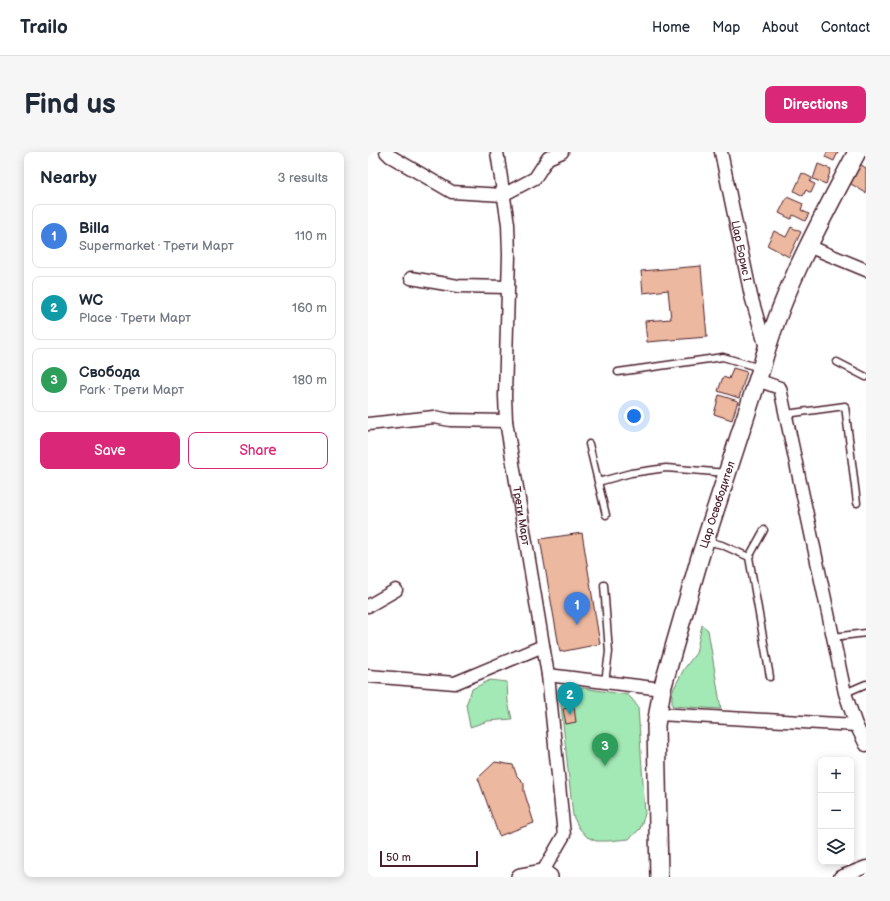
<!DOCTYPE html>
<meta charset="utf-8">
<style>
:root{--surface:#fff;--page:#f6f6f7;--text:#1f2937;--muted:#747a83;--line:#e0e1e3;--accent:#db2777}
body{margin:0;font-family:"Balsamiq Sans",sans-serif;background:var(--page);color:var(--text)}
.controls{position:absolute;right:12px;bottom:12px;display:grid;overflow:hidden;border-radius:8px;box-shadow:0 2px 10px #0003}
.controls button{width:36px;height:36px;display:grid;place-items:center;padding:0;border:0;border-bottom:1px solid var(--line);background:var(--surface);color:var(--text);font:20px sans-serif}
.scale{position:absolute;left:12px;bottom:10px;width:98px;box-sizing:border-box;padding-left:4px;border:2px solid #4a1f2b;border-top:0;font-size:11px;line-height:14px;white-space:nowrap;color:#4a1f2b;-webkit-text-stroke:3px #fff;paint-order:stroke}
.you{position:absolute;left:266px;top:264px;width:14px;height:14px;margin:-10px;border:3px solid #fff;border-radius:50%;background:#1a73e8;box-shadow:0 0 0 6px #1a73e833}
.badge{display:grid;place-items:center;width:26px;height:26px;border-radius:50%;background:var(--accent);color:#fff;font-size:13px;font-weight:700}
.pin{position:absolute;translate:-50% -33px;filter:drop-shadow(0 1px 2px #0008)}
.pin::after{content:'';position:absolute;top:21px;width:14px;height:12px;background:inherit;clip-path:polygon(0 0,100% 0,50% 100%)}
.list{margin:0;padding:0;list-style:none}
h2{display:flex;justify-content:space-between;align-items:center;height:52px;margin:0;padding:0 16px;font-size:17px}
h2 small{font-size:13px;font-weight:400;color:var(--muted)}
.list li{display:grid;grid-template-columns:26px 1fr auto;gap:12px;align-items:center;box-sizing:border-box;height:64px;margin:0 8px 8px;padding:0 8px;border:1px solid var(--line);border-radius:8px}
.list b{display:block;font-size:15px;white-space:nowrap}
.list p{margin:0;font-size:13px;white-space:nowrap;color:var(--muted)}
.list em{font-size:13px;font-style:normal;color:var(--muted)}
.actions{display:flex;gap:8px;padding:12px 16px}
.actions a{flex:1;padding:9px 0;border:1px solid var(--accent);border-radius:8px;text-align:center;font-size:14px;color:var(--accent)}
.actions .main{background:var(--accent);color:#fff}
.icon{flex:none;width:22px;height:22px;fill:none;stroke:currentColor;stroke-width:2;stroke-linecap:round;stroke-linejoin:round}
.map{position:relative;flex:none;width:498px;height:725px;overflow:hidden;border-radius:8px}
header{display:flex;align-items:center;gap:24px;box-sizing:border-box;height:56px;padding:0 20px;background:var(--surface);border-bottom:1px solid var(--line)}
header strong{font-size:19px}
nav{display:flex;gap:22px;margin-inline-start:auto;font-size:14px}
.intro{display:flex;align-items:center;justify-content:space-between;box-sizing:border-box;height:96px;padding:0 24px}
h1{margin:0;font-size:28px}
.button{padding:10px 18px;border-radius:8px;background:var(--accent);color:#fff;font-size:14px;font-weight:700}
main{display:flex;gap:24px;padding:0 24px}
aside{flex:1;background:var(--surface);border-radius:8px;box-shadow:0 2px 10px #0003}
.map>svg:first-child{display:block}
</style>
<header>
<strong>Trailo</strong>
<nav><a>Home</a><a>Map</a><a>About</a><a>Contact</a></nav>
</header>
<div class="intro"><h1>Find us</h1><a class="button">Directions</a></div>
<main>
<aside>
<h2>Nearby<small>3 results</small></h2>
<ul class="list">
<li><span class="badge" style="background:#3f7fe0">1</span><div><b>Billa</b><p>Supermarket · Трети Март</p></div><em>110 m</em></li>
<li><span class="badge" style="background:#0f9aa8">2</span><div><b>WC</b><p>Place · Трети Март</p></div><em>160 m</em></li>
<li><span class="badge" style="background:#2e9e5b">3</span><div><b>Свобода</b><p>Park · Трети Март</p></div><em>180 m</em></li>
</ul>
<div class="actions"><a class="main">Save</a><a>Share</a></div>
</aside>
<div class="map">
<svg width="498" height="725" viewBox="0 0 498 725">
<rect width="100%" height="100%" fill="#fff"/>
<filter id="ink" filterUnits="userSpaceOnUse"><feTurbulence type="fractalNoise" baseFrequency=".025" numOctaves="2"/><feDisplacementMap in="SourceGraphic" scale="8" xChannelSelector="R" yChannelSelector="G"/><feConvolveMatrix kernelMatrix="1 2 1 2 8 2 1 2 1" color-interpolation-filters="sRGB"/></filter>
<g filter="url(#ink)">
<path fill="#a2e9b5" stroke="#768470" d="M 334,473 L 340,478 L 353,557 L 304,554 L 304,540 L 316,517 L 328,501 Z
M 122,528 L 139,530 L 140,550 L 144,567 L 120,569 L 102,575 L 98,553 L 104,537 Z
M 215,536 L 260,543 L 264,547 L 270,555 L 277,662 L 272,677 L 261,687 L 240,689 L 228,689 L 219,685 L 211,676 L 205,664 L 193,553 C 199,542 203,539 215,536 Z"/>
<path fill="#ecb89f" stroke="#4a1f2b" d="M 459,0 L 470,0 L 466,9 L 457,5 Z
M 489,10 L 498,16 L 498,41 L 478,29 Z
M 450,12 L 463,17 L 458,32 L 445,27 Z
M 434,21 L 444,26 L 442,30 L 447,32 L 443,41 L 438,38 L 435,44 L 426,39 Z
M 419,45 L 435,52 L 433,58 L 441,62 L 437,69 L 425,63 L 423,67 L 411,61 Z
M 423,75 L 433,80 L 421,105 L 399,93 L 406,79 L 418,85 Z
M 333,114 L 339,185 L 279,190 L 277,169 L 303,167 L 300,138 L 275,141 L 273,119 Z
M 365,216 L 379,220 L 371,246 L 350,239 L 355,225 L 361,227 Z
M 351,243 L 370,249 L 364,268 L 346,262 Z
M 214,381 L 232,492 L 192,500 L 172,387 Z
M 206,555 L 208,570 L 198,572 L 195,557 Z
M 127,610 L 145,613 L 149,624 L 156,631 L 156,639 L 166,671 L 131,684 L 110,626 Z"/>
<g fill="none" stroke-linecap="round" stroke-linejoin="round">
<g stroke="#4a1f2b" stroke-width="9">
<path id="lane" d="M 469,210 L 498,225
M 250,220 L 355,205 L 392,216
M 418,262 L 477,254 L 489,351
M 221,292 L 238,363
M 230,330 L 263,321 L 298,316 L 359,321
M 396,378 L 381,405 L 402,525
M 339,389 L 354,393 L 381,405
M 236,433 L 241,500 L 237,530
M 465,485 L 498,481
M 477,541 L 498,532"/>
</g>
<g stroke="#4a1f2b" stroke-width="15">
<g id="street">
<path d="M 18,0 L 22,4 L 84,40 L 135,43 L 167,26 L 180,6 L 194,0"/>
<path id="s1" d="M 129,0 L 140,72 L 141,103 L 137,244 L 138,269 L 180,523 L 196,683 L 174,721"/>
<path id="s2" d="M 353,0 L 383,144 L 398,196"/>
<path d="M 440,94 L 498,118"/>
<path d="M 43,126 L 90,134 L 140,135"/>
<path d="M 389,228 L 412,236 L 477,541 L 488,573 L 498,593"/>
<path d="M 0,272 L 66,265 L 82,268 L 138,269"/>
<path d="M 0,454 L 28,438"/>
<path d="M 180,523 L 294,537"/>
<path d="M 0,524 L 87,531 L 175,494"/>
<path d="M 290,562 L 488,573"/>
<path d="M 472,725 L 498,715"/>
</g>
</g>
<g stroke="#4a1f2b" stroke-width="20">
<g id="secondary">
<path d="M 152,725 L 174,721 L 181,725"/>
<path id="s3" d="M 291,725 L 288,573 L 294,537 L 332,405 L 393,217 C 413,140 452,70 489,0"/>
</g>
</g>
<use href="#lane" stroke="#fff" stroke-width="6"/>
<use href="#street" stroke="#fff" stroke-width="12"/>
<use href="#secondary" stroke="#fff" stroke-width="17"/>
</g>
</g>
<g text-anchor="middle" stroke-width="3.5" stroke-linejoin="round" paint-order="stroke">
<g font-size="11" fill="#4a1f2b" stroke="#fff">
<text dy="4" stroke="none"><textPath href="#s2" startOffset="101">Цар Борис I</textPath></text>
<text dy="4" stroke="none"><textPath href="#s3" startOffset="381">Цар Освободител</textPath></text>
<text dy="4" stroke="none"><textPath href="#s1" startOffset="366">Трети Март</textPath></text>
</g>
</g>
</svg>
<div class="controls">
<button>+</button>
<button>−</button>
<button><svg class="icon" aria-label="layers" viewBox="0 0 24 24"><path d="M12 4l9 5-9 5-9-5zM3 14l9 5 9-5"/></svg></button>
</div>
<div class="scale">50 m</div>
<div class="you"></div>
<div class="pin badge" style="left:209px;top:473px;background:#3f7fe0">1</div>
<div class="pin badge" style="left:202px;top:563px;background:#0f9aa8">2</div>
<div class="pin badge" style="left:237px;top:614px;background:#2e9e5b">3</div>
</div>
</main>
